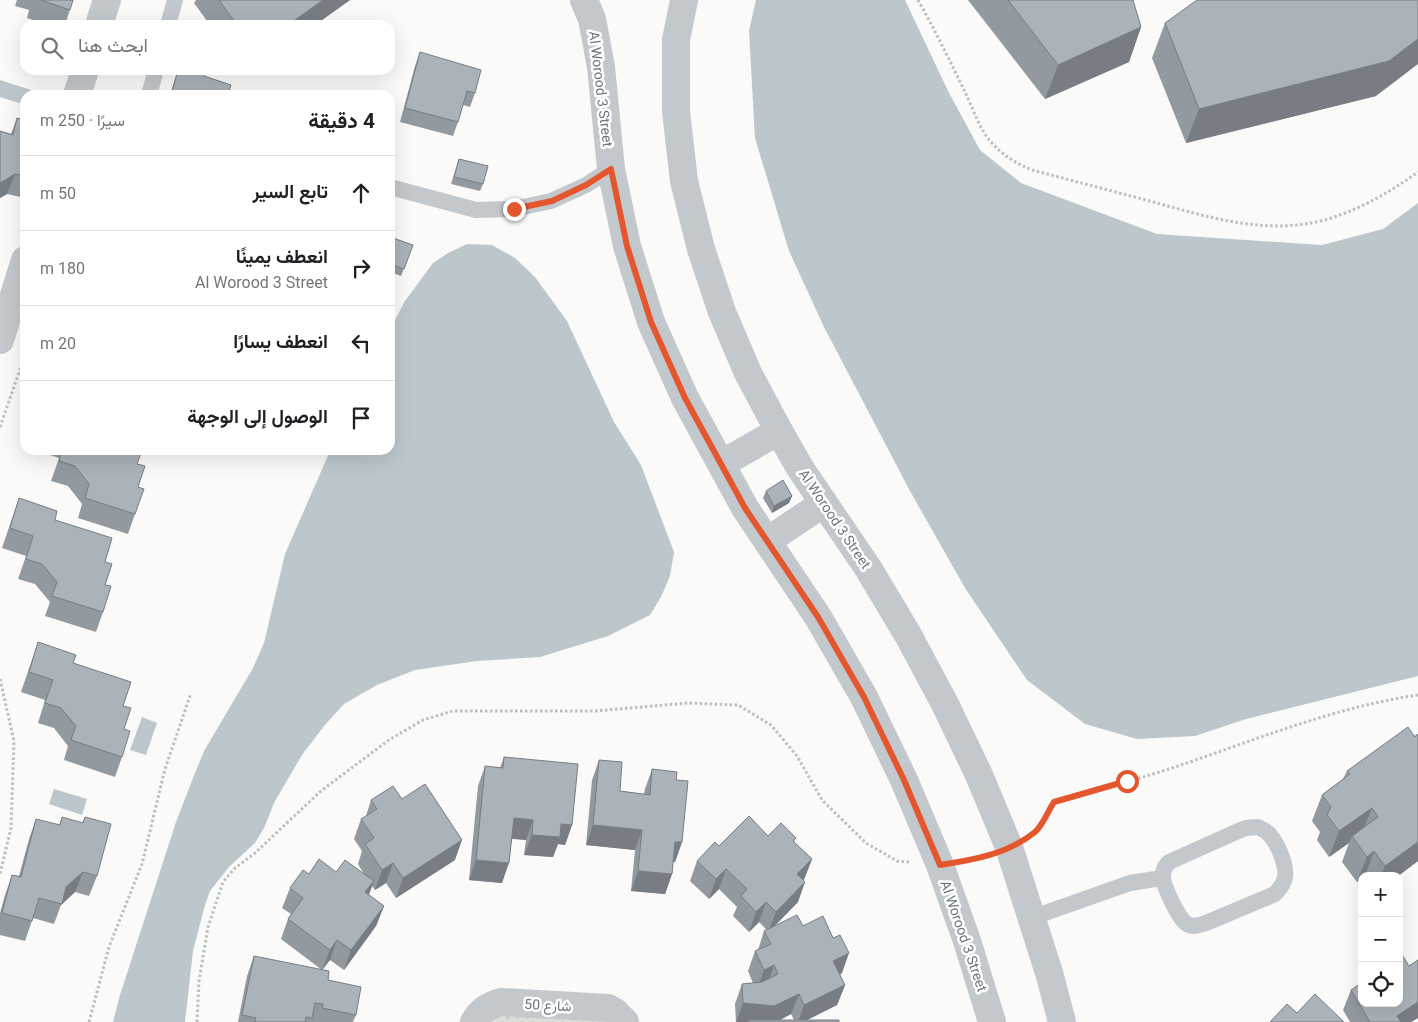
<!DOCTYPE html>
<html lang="ar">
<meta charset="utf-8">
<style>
:root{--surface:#fff;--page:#f2f2f2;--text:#202124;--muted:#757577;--line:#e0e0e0}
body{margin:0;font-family:Roboto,Vazirmatn,sans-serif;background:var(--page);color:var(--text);direction:rtl}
.controls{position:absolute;right:15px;bottom:15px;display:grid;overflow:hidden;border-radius:10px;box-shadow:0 5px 20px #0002}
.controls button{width:45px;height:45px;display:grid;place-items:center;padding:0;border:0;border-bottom:1px solid var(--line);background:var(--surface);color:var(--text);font:25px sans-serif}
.stop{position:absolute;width:15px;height:15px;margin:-11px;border:4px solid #e4572e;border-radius:50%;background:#fff}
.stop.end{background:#e4572e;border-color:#fff;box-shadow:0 1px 5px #0008}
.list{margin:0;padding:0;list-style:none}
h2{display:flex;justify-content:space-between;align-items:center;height:65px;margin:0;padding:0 20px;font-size:21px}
h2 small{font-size:16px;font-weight:400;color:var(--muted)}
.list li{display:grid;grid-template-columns:32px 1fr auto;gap:15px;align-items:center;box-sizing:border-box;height:75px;padding:0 20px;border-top:1px solid var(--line)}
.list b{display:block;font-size:19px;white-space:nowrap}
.list p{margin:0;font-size:16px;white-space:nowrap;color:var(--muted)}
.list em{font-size:16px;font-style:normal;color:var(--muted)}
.icon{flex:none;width:28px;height:28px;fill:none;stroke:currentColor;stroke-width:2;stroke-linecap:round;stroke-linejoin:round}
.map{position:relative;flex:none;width:1418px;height:1022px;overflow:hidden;direction:ltr}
.search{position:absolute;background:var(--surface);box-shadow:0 5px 20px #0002;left:20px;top:20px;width:375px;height:55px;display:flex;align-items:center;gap:12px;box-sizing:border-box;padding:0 18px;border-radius:15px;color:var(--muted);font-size:19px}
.panel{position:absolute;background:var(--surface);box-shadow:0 5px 20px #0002;left:20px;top:90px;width:375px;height:365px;border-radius:15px;direction:rtl}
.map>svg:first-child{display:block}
</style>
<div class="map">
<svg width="1418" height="1022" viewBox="0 0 1418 1022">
<defs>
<pattern id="park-dots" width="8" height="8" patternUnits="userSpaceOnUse" patternTransform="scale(1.25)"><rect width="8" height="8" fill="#dadfd7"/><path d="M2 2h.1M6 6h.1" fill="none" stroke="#b4b9b4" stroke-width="1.8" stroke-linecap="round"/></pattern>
</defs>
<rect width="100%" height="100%" fill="#fafaf8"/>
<path fill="url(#park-dots)" d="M 509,1013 L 594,1018 L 602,1022 L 493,1022 L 499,1017 Z"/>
<path fill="#bbc7cb" d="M 756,0 L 905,0 L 948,91 L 980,150 L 1021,183 L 1157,234 L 1322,245 L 1383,229 L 1418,203 L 1418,676 L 1246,719 L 1195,736 L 1137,739 L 1085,724 L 1027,680 L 965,588 L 910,491 L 824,327 L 789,251 L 755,138 L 749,31 Z
M 0,80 L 31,90 L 29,95 L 25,95 L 25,105 L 0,97 Z
M 467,244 L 492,245 L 515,258 L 535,277 L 567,321 L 614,422 L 641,465 L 674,552 L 670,576 L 661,597 L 650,615 L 608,636 L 540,657 L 477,661 L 415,670 L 377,685 L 344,704 L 324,726 L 302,755 L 274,803 L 265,826 L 255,843 L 229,867 L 210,891 L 205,905 L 193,951 L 185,1022 L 113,1022 L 120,995 L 176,822 L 195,773 L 204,751 L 253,668 L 264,643 L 285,554 L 330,451 L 390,450 L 390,330 L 405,301 L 433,263 L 448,253 Z
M 142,717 L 157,723 L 146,755 L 130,750 Z
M 54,789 L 87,799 L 82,815 L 49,804 Z"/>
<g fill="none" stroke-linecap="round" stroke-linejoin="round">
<path stroke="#bbbfc2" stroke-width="3" stroke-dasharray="2.5 2.5" stroke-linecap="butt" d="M 918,0 C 935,30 950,61 965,92 C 973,108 979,129 991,142 C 1003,156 1016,163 1032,170 C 1070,180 1108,190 1146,200 C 1205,216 1266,237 1328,219 C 1361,209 1390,192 1418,172
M 0,427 L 24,358
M 0,679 L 14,741 L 11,828 L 0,874
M 1033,833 L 1036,831 L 1054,802 C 1096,790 1140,779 1181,765 C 1260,738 1336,707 1418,695
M 969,860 L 983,857
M 89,1022 L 109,947 L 142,864 L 165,769 L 191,693
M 197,1022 L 199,981 L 208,927 L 223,882 L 234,869 L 255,853 L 322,790 L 389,740 L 423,720 L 453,711 L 595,711 L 688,703 L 738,705 L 771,725 L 797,756 L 822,800 L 866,843 L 897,861 L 909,862"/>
<path stroke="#c3c8cc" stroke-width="16" d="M 168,25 L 175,0
M 149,95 L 156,70
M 390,187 L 476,210 L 514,209 L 551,201 L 586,185 L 611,169
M 1258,827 C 1262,829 1265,830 1268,833 C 1277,842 1287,864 1285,877 C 1284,884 1280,888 1275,894 L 1206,923 C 1200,925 1193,928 1187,924 C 1179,920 1162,884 1163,875 C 1163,869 1165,866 1169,862 L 1236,832 L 1246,828 Z
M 1031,918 L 1130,883 L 1162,878"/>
<path stroke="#c3c8cc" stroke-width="28" d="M 99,25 L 107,0
M 77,95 L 85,70
M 0,340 L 25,260
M 474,1022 C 480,1011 489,1005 501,1002 L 608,1008 L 615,1012 L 625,1022"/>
<path stroke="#c3c8cc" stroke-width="28" d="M 584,0 L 592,19 L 601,67 L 611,169 L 627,246 L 651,322 L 685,398 L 745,508 L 818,617 L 864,697 L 904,780 L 940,865 L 967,941 L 992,1022
M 684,0 L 676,40 L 676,111 L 684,181 L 701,249 L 722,312 L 748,373 L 779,431 L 800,468 L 868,568 L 908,635 L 945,704 L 979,775 L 1009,847 L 1050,976 L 1062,1022
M 721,464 L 779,431
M 767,541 L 824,503"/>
</g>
<path fill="#929a9f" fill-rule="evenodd" d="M 17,0 L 73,0 L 65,25 L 49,25 L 27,18 L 29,10 L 15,6 Z
M 196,0 L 350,0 L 315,25 L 210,25 L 194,3 Z
M 968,0 L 1133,0 L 1141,27 L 1129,62 L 1045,99 Z
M 1165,23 L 1376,96 L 1186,143 L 1152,58 Z
M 420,52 L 475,93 L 470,107 L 463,105 L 458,122 L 453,136 L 400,122 L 415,66 Z
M 178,70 L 206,70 L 204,76 L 228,95 L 170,95 Z
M 17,118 L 25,120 L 25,198 L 7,194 L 0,198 L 0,131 L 11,134 Z
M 459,159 L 483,184 L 480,191 L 451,184 Z
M 390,237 L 413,245 L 401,276 L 390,272 Z
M 35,450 L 142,450 L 137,464 L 138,487 L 135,514 L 128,534 L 78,518 L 82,504 L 68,486 L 51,481 L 59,458 Z
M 766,491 L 792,496 L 789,503 L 772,513 L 763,498 Z
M 19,498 L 55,520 L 105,562 L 105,585 L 103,612 L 96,632 L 45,616 L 50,602 L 35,584 L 18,579 L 26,556 L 2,548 Z
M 38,642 L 73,663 L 123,706 L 124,729 L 122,757 L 115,777 L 64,760 L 68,746 L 54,728 L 38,723 L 45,700 L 21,692 Z
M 1418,734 L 1418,861 L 1398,876 L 1362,876 L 1362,879 L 1357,882 L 1342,862 L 1349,843 L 1329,857 L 1317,840 L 1320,832 L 1312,821 L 1322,795 L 1343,779 L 1347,771 Z
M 504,757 L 572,825 L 565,845 L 558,844 L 553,857 L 524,855 L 526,840 L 512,839 L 502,883 L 469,880 L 478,786 L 485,766 L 500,768 Z
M 599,760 L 620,791 L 644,794 L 645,789 L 652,769 L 676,780 L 682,842 L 675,862 L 673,862 L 672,874 L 665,894 L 631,891 L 635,850 L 586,845 L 592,780 Z
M 402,799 L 455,860 L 396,898 L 386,883 L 375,890 L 372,886 L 369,895 L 384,906 L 376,926 L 344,970 L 330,960 L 322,970 L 281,939 L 288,919 L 291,914 L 282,908 L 290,888 L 309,874 L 336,872 L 364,874 L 358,864 L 362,851 L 354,839 L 361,819 L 366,816 L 371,800 Z
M 62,817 L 82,823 L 85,817 L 97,876 L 89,896 L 75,892 L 61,905 L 54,924 L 33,918 L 25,941 L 0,935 L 0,913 L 5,895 L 12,875 L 19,876 L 29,839 L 36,819 L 59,825 Z
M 768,836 L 796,838 L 794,842 L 812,859 L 804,880 L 798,902 L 774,927 L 803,926 L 842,973 L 840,975 L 845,985 L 837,1005 L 807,1020 L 839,1022 L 736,1022 L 735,1004 L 742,984 L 753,983 L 748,971 L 755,951 L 758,950 L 764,931 L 767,930 L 759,922 L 749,932 L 733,916 L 737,907 L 719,889 L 709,899 L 690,881 L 697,861 L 719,846 ZM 791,1014 L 794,1020 L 780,1020 Z
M 254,956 L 328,980 L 356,1015 L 353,1022 L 238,1022 L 247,976 Z
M 1418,960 L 1418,1018 L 1411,1022 L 1350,1022 L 1343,1010 L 1351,990 L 1358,985 L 1362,975 L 1362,1003 L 1409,966 Z"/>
<path fill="#777d82" d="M 323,0 L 350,0 L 315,25 L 288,25 Z
M 1141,27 L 1129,62 L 1045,99 L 1058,65 Z
M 1418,39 L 1418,64 L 1376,96 L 1186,143 L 1199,109 Z
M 15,174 L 7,194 L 0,198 L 0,183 Z
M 792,496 L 789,503 L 772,513 L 774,506 Z
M 1372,808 L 1362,833 L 1352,836 L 1349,843 L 1329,857 L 1339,831 Z
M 514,818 L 533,820 L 526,840 L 507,838 Z
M 561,824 L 572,825 L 565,845 L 558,844 L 553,857 L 524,855 L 532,835 Z
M 593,825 L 642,830 L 635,850 L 586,845 Z
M 462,840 L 455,860 L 396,898 L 403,878 Z
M 675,842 L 682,842 L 675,862 L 668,862 Z
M 1418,842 L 1418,861 L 1398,876 L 1381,876 L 1385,866 Z
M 1374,851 L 1365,876 L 1362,876 L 1362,879 L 1357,882 L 1367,857 Z
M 812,859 L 804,879 L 790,894 L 797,874 Z
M 476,860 L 509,863 L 502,883 L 469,880 Z
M 393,863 L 386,883 L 375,890 L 382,870 Z
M 726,869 L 719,889 L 709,899 L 716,879 Z
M 638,871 L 672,874 L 665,894 L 631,891 Z
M 83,872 L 75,892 L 61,905 L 66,887 Z
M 374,881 L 366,901 L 365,892 Z
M 805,882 L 798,902 L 768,932 L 776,912 Z
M 766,902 L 759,922 L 749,932 L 756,912 Z
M 384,906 L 376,926 L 344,970 L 351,950 Z
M 337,940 L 330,960 L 322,970 L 330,950 Z
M 849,953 L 842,973 L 826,982 L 833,961 Z
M 774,965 L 767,985 L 757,990 L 764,970 Z
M 845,985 L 837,1005 L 803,1022 L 798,1022 L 804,1005 Z
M 799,994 L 791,1014 L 776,1022 L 748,1020 L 748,1022 L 736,1022 L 743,1003 Z
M 1418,1002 L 1418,1018 L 1411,1022 L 1395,1022 L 1397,1016 Z"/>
<path fill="#aab3b9" stroke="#777d82" d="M 41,0 L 73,0 L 70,10 Z
M 219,0 L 323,0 L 288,25 L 237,25 Z
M 1008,0 L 1133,0 L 1141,27 L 1058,65 Z
M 1197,0 L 1418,0 L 1418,39 L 1389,61 L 1199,109 L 1165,23 Z
M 193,22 L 203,25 L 192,25 Z
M 420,52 L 481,70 L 475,93 L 467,91 L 458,122 L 405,108 Z
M 178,70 L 206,70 L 204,76 L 231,85 L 228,95 L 185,95 L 172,91 Z
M 17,118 L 25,120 L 25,176 L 15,174 L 0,183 L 0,131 L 13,135 Z
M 459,159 L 488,166 L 483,184 L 454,177 Z
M 390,237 L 413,245 L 404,269 L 390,264 Z
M 62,450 L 142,450 L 137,464 L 145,466 L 138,487 L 144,489 L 135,514 L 85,498 L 89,484 L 75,466 L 59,461 Z
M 783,480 L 792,496 L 774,506 L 766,491 Z
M 19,498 L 57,511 L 55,520 L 112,538 L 105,562 L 112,564 L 105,585 L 111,586 L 103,612 L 52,596 L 57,582 L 42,564 L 26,559 L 33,536 L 10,528 Z
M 38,642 L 76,655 L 73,663 L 131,682 L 123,706 L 131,708 L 124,729 L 130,731 L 122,757 L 71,740 L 76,726 L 61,708 L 45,703 L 53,680 L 29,672 Z
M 1408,727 L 1415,737 L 1418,734 L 1418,842 L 1385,866 L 1374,851 L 1367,857 L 1352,836 L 1378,817 L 1372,808 L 1339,831 L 1327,815 L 1331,807 L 1322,795 L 1350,774 L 1347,771 Z
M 504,757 L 578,764 L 572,825 L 561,824 L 560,837 L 532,835 L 533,820 L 514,818 L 509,863 L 476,860 L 485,766 L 503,768 Z
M 599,760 L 622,762 L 620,791 L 650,795 L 652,769 L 677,772 L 676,780 L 688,781 L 682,842 L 675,842 L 672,874 L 638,871 L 642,830 L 593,825 Z
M 425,784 L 462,840 L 403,878 L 393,863 L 382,870 L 365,844 L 374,838 L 361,819 L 377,809 L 371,800 L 393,786 L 402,799 Z
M 749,816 L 768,836 L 781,823 L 796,838 L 793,841 L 812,859 L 797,874 L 805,882 L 776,912 L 766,902 L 756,912 L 741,896 L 747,889 L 726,869 L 716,879 L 697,861 L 715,842 L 719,846 Z
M 62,817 L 83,823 L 85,817 L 111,824 L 97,876 L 83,872 L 66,887 L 62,904 L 39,898 L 32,921 L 2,913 L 12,875 L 21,877 L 36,819 L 60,825 Z
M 319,859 L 336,872 L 345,860 L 374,881 L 365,892 L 384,906 L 351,950 L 337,940 L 330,950 L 288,919 L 303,898 L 290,888 L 303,870 L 309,874 Z
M 797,915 L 803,926 L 823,916 L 833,938 L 840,935 L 849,953 L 833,961 L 845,985 L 804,1005 L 799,994 L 774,1006 L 743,1003 L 742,984 L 762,982 L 778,974 L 774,965 L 764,970 L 755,951 L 771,944 L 764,931 Z
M 1399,950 L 1409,966 L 1418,960 L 1418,1002 L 1397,1016 L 1401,1022 L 1370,1022 L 1351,990 L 1362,983 L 1362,1003 L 1399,1003 Z
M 254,956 L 329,971 L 328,980 L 361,987 L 356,1015 L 322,1008 L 323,1004 L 315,1003 L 312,1018 L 306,1017 L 305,1022 L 255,1022 L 256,1018 L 242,1015 Z
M 1315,994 L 1344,1022 L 1270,1022 L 1287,1004 L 1297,1013 Z
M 748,1020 L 839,1020 L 839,1022 L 749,1022 Z"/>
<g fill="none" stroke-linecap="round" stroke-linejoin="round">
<path stroke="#e4572e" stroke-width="6" d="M 514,209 L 552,201 L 586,185 L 611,169 L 627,246 L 651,322 L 685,398 L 745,508 L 818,617 L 864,697 L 904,780 L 940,865 C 973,860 1008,854 1035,832 C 1043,825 1048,811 1054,802 L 1127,781"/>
</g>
<g text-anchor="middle" stroke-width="5" stroke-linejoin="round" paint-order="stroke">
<g font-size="14" fill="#657683" stroke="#fff">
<text transform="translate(601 89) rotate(83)" y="5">Al Worood 3 Street</text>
<text transform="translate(835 519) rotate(56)" y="5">Al Worood 3 Street</text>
<text transform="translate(964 936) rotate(71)" y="5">Al Worood 3 Street</text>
<text transform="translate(548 1005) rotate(3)" y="5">شارع 50</text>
</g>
</g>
</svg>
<div class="controls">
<button>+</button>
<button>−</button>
<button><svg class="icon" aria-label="locate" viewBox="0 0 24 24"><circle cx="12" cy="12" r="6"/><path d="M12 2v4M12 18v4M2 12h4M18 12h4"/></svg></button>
</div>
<div class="stop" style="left:1127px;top:781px"></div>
<div class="stop end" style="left:514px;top:209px"></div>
<div class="search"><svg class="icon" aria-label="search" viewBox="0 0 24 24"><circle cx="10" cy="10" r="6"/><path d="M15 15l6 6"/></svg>ابحث هنا</div>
<section class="panel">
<h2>4 دقيقة<small>سيرًا · 250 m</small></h2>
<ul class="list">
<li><svg class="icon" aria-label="ahead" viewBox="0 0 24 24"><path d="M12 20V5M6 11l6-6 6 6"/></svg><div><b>تابع السير</b></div><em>50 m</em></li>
<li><svg class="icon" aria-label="right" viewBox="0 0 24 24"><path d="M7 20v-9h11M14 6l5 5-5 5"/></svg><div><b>انعطف يمينًا</b><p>Al Worood 3 Street</p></div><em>180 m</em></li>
<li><svg class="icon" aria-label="left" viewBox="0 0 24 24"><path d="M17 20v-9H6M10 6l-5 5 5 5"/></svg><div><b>انعطف يسارًا</b></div><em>20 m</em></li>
<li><svg class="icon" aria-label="arrive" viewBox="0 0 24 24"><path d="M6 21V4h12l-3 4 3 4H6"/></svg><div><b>الوصول إلى الوجهة</b></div></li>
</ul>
</section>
</div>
